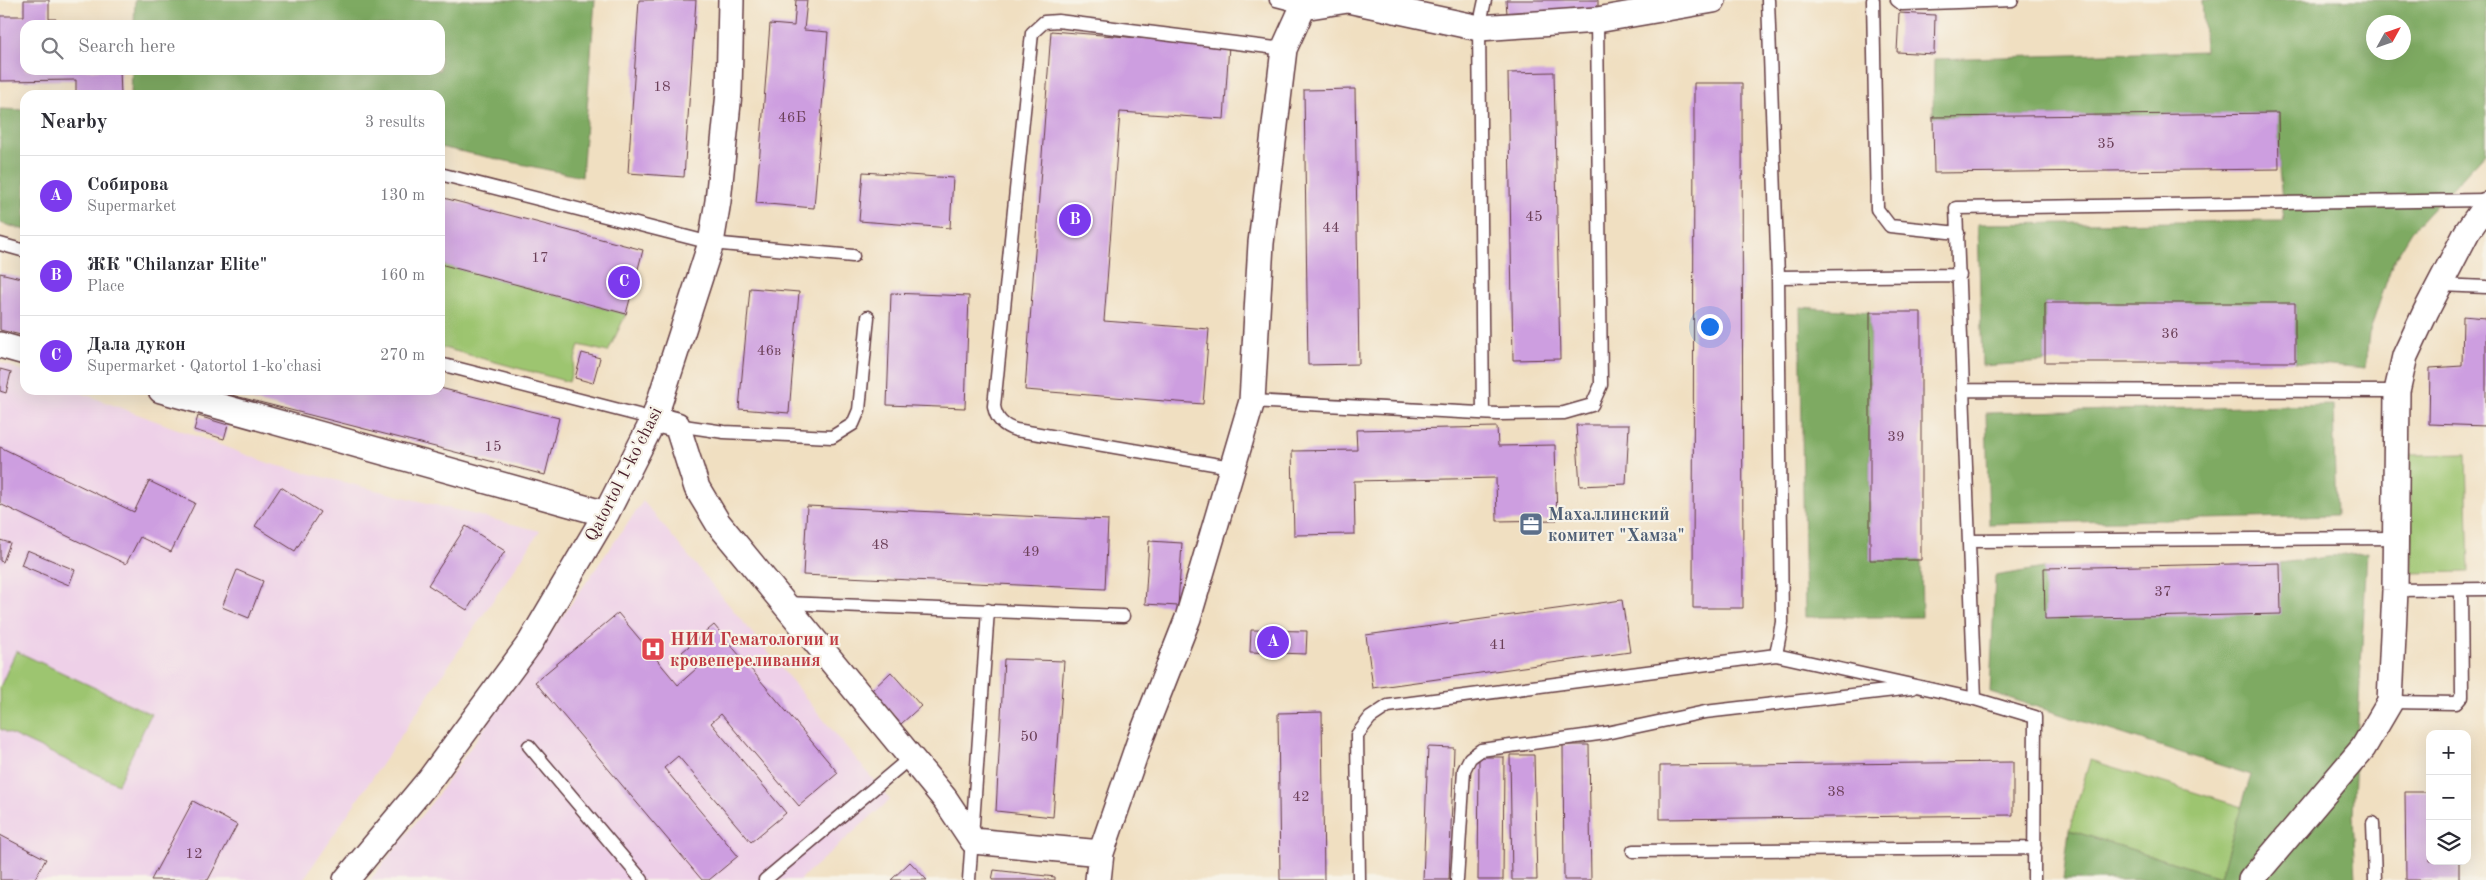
<!DOCTYPE html>
<meta charset="utf-8">
<style>
:root{--surface:#fff;--page:#f7f7f7;--text:#2b2b33;--muted:#7c7c81;--line:#e1e1e2;--accent:#7c3aed}
body{margin:0;font-family:"Old Standard TT",serif;background:var(--page);color:var(--text)}
.controls{position:absolute;right:15px;bottom:15px;display:grid;overflow:hidden;border-radius:10px;box-shadow:0 5px 20px #0002}
.controls button{width:45px;height:45px;display:grid;place-items:center;padding:0;border:0;border-bottom:1px solid var(--line);background:var(--surface);color:var(--text);font:25px sans-serif}
.compass{position:absolute;left:2366px;top:15px;width:45px;height:45px;border-radius:50%;background:var(--surface);box-shadow:0 5px 20px #0002;rotate:50deg}
.you{position:absolute;left:1709px;top:326px;width:18px;height:18px;margin:-12px;border:4px solid #fff;border-radius:50%;background:#1a73e8;box-shadow:0 0 0 8px #1a73e833}
.badge{display:grid;place-items:center;width:32px;height:32px;border-radius:50%;background:var(--accent);color:#fff;font-size:16px;font-weight:700}
.pin{position:absolute;translate:-50% -50%;border:2px solid #fff;box-shadow:0 1px 5px #0006}
.list{margin:0;padding:0;list-style:none}
h2{display:flex;justify-content:space-between;align-items:center;height:65px;margin:0;padding:0 20px;font-size:21px}
h2 small{font-size:16px;font-weight:400;color:var(--muted)}
.list li{display:grid;grid-template-columns:32px 1fr auto;gap:15px;align-items:center;box-sizing:border-box;height:80px;padding:0 20px;border-top:1px solid var(--line)}
.list b{display:block;font-size:19px;white-space:nowrap}
.list p{margin:0;font-size:16px;white-space:nowrap;color:var(--muted)}
.list em{font-size:16px;font-style:normal;color:var(--muted)}
.icon{flex:none;width:28px;height:28px;fill:none;stroke:currentColor;stroke-width:2;stroke-linecap:round;stroke-linejoin:round}
.map{position:relative;flex:none;width:2486px;height:880px;overflow:hidden}
.search{position:absolute;background:var(--surface);box-shadow:0 5px 20px #0002;left:20px;top:20px;width:425px;height:55px;display:flex;align-items:center;gap:12px;box-sizing:border-box;padding:0 18px;border-radius:15px;color:var(--muted);font-size:19px}
.panel{position:absolute;background:var(--surface);box-shadow:0 5px 20px #0002;left:20px;top:90px;width:425px;height:305px;border-radius:15px}
.map>svg:first-child{display:block}
</style>
<div class="map">
<svg width="2486" height="880" viewBox="0 0 2486 880">
<rect width="100%" height="100%" fill="#f7f3e8"/>
<filter id="ink" filterUnits="userSpaceOnUse"><feTurbulence type="fractalNoise" baseFrequency=".02" numOctaves="2"/><feDisplacementMap in="SourceGraphic" scale="10" xChannelSelector="R" yChannelSelector="G"/><feConvolveMatrix kernelMatrix="1 2 1 2 8 2 1 2 1" color-interpolation-filters="sRGB"/></filter>
<filter id="wash" filterUnits="userSpaceOnUse"><feTurbulence type="fractalNoise" baseFrequency=".0096" numOctaves="4" result="noise"/><feDisplacementMap in="SourceGraphic" scale="20" xChannelSelector="R" yChannelSelector="G"/><feGaussianBlur stdDeviation="1.12" result="paint"/><feColorMatrix in="noise" values="0 0 0 0 0 0 0 0 0 0 0 0 0 0 0 0 0 1.4 0 .05"/><feComposite in="paint" operator="in"/></filter>
<g filter="url(#wash)">
<rect width="100%" height="100%" fill="#f0dfc1"/>
<path fill="#eed0e8" d="M 0,362 L 25,372 L 25,390 L 73,390 L 271,464 L 540,531 L 303,880 L 0,880 Z
M 643,501 L 890,800 L 799,880 L 370,880 L 436,797 Z"/>
<path fill="#9dc570" stroke="#74724e" d="M 440,264 L 626,314 L 608,352 L 579,345 L 569,382 L 440,347 Z
M 2466,454 L 2469,572 L 2412,573 L 2409,455 Z
M 16,651 L 151,714 L 118,784 L 0,729 L 0,687 Z
M 2090,760 L 2242,807 L 2220,877 L 2069,830 Z"/>
<path fill="#7eaa62" stroke="#646446" fill-rule="evenodd" d="M 135,0 L 595,0 L 582,177 L 440,147 L 440,95 L 131,95 L 132,70 L 440,70 L 440,25 L 134,25 Z
M 2202,0 L 2486,0 L 2486,152 L 2412,231 L 2393,262 L 2369,334 L 2365,368 L 2295,362 L 2295,304 L 2045,303 L 2045,362 L 1982,366 L 1978,224 L 2284,221 L 2279,169 L 2278,113 L 1933,117 L 1934,59 L 2205,51 ZM 2374,22 L 2404,22 L 2404,52 L 2374,52 Z
M 0,109 L 25,110 L 25,230 L 0,223 Z
M 1800,307 L 1870,312 L 1870,559 L 1921,560 L 1922,617 L 1805,617 Z
M 2333,405 L 2336,516 L 1989,524 L 1986,413 Z
M 2367,552 L 2353,815 L 2356,880 L 2063,880 L 2069,830 L 2220,877 L 2251,775 L 1990,692 L 1995,576 L 2044,568 L 2281,614 L 2280,563 Z"/>
<g id="blocks">
<path fill="#cd9ee0" d="M 24,0 L 49,0 L 49,19 L 56,19 L 56,25 L 25,25 L 25,70 L 120,70 L 121,95 L 76,95 L 76,80 L 0,81 L 0,16 L 24,16 Z
M 639,0 L 696,0 L 684,177 L 628,173 Z
M 796,0 L 807,0 L 804,30 L 828,32 L 814,208 L 756,203 L 770,24 L 794,26 Z
M 1506,0 L 1598,0 L 1598,11 L 1507,14 Z
M 1899,13 L 1935,15 L 1934,54 L 1897,52 Z
M 1051,31 L 1229,45 L 1224,119 L 1120,112 L 1104,321 L 1209,329 L 1203,404 L 1025,390 Z
M 1554,72 L 1560,359 L 1513,360 L 1508,73 Z
M 1694,83 L 1742,83 L 1743,608 L 1693,608 Z
M 1355,89 L 1359,364 L 1308,365 L 1304,90 Z
M 2278,113 L 2279,169 L 1934,173 L 1933,117 Z
M 863,172 L 953,178 L 950,228 L 859,221 Z
M 440,197 L 643,250 L 626,314 L 440,264 Z
M 0,273 L 25,279 L 25,336 L 0,330 Z
M 750,288 L 799,292 L 789,413 L 739,409 Z
M 891,293 L 969,296 L 965,408 L 887,405 Z
M 2045,303 L 2295,303 L 2295,362 L 2045,362 Z
M 1870,312 L 1921,312 L 1921,560 L 1870,560 Z
M 2463,316 L 2486,318 L 2486,426 L 2429,424 L 2430,368 L 2462,366 Z
M 582,353 L 600,358 L 593,383 L 575,378 Z
M 0,369 L 11,372 L 6,393 L 0,391 Z
M 440,388 L 559,418 L 545,475 L 216,391 L 440,390 Z
M 198,416 L 228,425 L 224,439 L 194,430 Z
M 1576,425 L 1629,425 L 1626,484 L 1580,486 Z
M 1497,427 L 1498,446 L 1555,445 L 1557,520 L 1497,521 L 1496,478 L 1354,481 L 1355,534 L 1294,535 L 1292,451 L 1357,450 L 1356,430 Z
M 0,447 L 134,512 L 149,481 L 195,503 L 171,552 L 140,537 L 126,564 L 0,504 Z
M 281,487 L 320,512 L 295,551 L 255,526 Z
M 807,506 L 1108,520 L 1105,589 L 803,575 Z
M 466,526 L 505,551 L 467,610 L 428,585 Z
M 0,540 L 10,543 L 3,562 L 0,561 Z
M 1149,541 L 1182,543 L 1178,606 L 1145,604 Z
M 27,550 L 75,570 L 69,585 L 21,565 Z
M 2280,563 L 2281,614 L 2045,619 L 2044,568 Z
M 237,570 L 263,581 L 249,618 L 222,607 Z
M 1622,600 L 1630,652 L 1373,688 L 1366,635 Z
M 618,613 L 678,685 L 696,669 L 682,652 L 714,625 L 838,773 L 799,806 L 721,714 L 711,723 L 786,813 L 751,842 L 678,756 L 664,768 L 738,856 L 709,880 L 702,880 L 535,682 Z
M 1251,630 L 1307,631 L 1306,654 L 1250,652 Z
M 1004,659 L 1064,661 L 1053,817 L 996,811 Z
M 891,672 L 921,706 L 901,724 L 871,691 Z
M 1322,712 L 1324,880 L 1280,880 L 1278,713 Z
M 1563,745 L 1589,745 L 1591,880 L 1564,880 Z
M 1428,747 L 1454,748 L 1449,880 L 1423,880 Z
M 1510,755 L 1534,755 L 1537,880 L 1512,880 Z
M 1479,757 L 1504,757 L 1503,880 L 1478,880 Z
M 2013,762 L 2013,815 L 1660,819 L 1660,766 Z
M 2405,792 L 2430,792 L 2430,861 L 2459,861 L 2459,880 L 2406,880 Z
M 193,801 L 237,825 L 208,880 L 151,880 Z
M 0,835 L 46,859 L 34,880 L 0,880 Z
M 910,862 L 927,880 L 891,880 Z
M 994,870 L 1055,877 L 1055,880 L 992,880 Z"/>
</g>
</g>
<g filter="url(#ink)">
<use href="#blocks" fill-opacity="0" stroke="#633c42" stroke-width="1"/>
<g fill="none" stroke-linecap="round" stroke-linejoin="round">
<g stroke="#633c42" stroke-width="15">
<path id="service" d="M 1276,0 L 1303,7
M 1768,0 L 1778,277 L 1782,622 L 1776,655
M 1873,0 L 1877,209 L 1890,226 L 1958,233
M 1897,0 L 1902,4 L 2012,0
M 440,174 L 711,243 L 853,256
M 0,244 L 25,251
M 1778,277 L 1960,275
M 2441,285 L 2486,287
M 440,364 L 654,419
M 1964,390 L 2397,391
M 1252,401 L 1498,414 L 1564,413 L 1592,405 L 1601,385 L 1597,20
M 1483,413 L 1479,28 L 1485,0
M 677,425 L 724,432 L 832,437 L 853,424 L 859,410 L 868,317
M 1231,467 L 1016,430 C 1003,426 996,419 994,406 L 1032,33 L 1044,22 L 1058,21 L 1284,49
M 1969,541 L 2395,538
M 2395,590 L 2486,589
M 785,603 L 1123,616
M 1975,699 L 1956,208 L 2486,200
M 2390,702 L 2456,703 L 2462,696 L 2461,590
M 529,746 L 642,880
M 2373,823 L 2375,880
M 1633,851 L 2035,848
M 765,880 L 911,757
M 969,880 L 988,610
M 1359,880 L 1357,735 L 1370,718 L 1388,706 L 1776,655 L 1975,699 L 2035,717 L 2034,880
M 1457,880 L 1464,770 L 1470,758 L 1481,750 L 1606,733 L 1705,712 L 1912,688"/>
</g>
<g stroke="#633c42" stroke-width="28">
<path id="minor" d="M 0,345 L 25,352
M 161,390 L 606,514
M 654,419 L 677,425 L 697,488 L 718,523 L 945,799 L 973,841 L 1101,853
M 346,880 L 430,779 L 530,643 L 606,514 L 654,419 L 711,243 L 718,201 L 729,93 L 731,0
M 1098,880 L 1101,853 L 1140,740 L 1188,618 L 1252,401 L 1261,243 L 1284,49 L 1303,7 L 1348,0 L 1479,28 L 1597,20 L 1713,0
M 2251,880 L 2363,748 L 2390,702 L 2395,590 L 2397,391 L 2405,356 L 2426,311 L 2467,232 L 2486,205"/>
</g>
<use href="#service" stroke="#fff" stroke-width="12"/>
<use href="#minor" stroke="#fff" stroke-width="25"/>
</g>
</g>
<defs>
<g id="office-square" transform="scale(1.25)"><rect x="-9" y="-9" width="18" height="18" rx="4" fill="#5c6f8a" stroke="#f7f3e8"/><path d="M-6-3h4V-5.5h4V-3h4V5H-6ZM-1-4.5V-3h2v-1.5ZM-6 0V1H6V0Z" fill="#fff"/></g>
<g id="hospital-square" transform="scale(1.25)"><rect x="-9" y="-9" width="18" height="18" rx="4" fill="#e0444e" stroke="#f7f3e8"/><path d="M-5-5h3v3.5h4V-5h3V5h-3V1.5h-4V5h-3Z" fill="#fff"/></g>
</defs>
<g fill-rule="evenodd">
<use href="#office-square" x="1531" y="524"/>
<use href="#hospital-square" x="653" y="649"/>
</g>
<g text-anchor="middle" stroke-width="4.5" stroke-linejoin="round" paint-order="stroke">
<g font-size="15" fill="#6b3f58">
<text x="662" y="91">18</text>
<text x="792" y="122">46Б</text>
<text x="2106" y="148">35</text>
<text x="1534" y="221">45</text>
<text x="1331" y="232">44</text>
<text x="540" y="262">17</text>
<text x="2170" y="338">36</text>
<text x="769" y="355">46в</text>
<text x="1896" y="441">39</text>
<text x="493" y="451">15</text>
<text x="880" y="549">48</text>
<text x="1031" y="556">49</text>
<text x="2163" y="596">37</text>
<text x="1498" y="649">41</text>
<text x="1029" y="741">50</text>
<text x="1836" y="796">38</text>
<text x="1301" y="801">42</text>
<text x="194" y="858">12</text>
</g>
<g font-size="18" fill="#4a1f2b" stroke="#f7f3e8">
<text transform="translate(623 474) rotate(-63)" y="6">Qatortol 1-ko'chasi</text>
</g>
<g font-size="18" font-weight="bold" fill="#4e5e75" stroke="#f7f3e8" text-anchor="start">
<text x="1548" y="520">Махаллинский<tspan x="1548" dy="21">комитет "Хамза"</tspan></text>
</g>
<g font-size="18" font-weight="bold" fill="#be3a42" stroke="#f7f3e8" text-anchor="start">
<text x="670" y="645">НИИ Гематологии и<tspan x="670" dy="21">кровепереливания</tspan></text>
</g>
</g>
</svg>
<div class="controls">
<button>+</button>
<button>−</button>
<button><svg class="icon" aria-label="layers" viewBox="0 0 24 24"><path d="M12 4l9 5-9 5-9-5zM3 14l9 5 9-5"/></svg></button>
</div>
<svg class="compass" viewBox="-18 -18 36 36"><path d="M0-13l5 13h-10z" fill="#e53935"/><path d="M0 13l5-13h-10z" fill="#7c7c81"/></svg>
<div class="you"></div>
<div class="pin badge" style="left:1273px;top:642px">A</div>
<div class="pin badge" style="left:1075px;top:220px">B</div>
<div class="pin badge" style="left:624px;top:282px">C</div>
<div class="search"><svg class="icon" aria-label="search" viewBox="0 0 24 24"><circle cx="10" cy="10" r="6"/><path d="M15 15l6 6"/></svg>Search here</div>
<section class="panel">
<h2>Nearby<small>3 results</small></h2>
<ul class="list">
<li><span class="badge">A</span><div><b>Собирова</b><p>Supermarket</p></div><em>130 m</em></li>
<li><span class="badge">B</span><div><b>ЖК &quot;Chilanzar Elite&quot;</b><p>Place</p></div><em>160 m</em></li>
<li><span class="badge">C</span><div><b>Дала дукон</b><p>Supermarket · Qatortol 1-ko'chasi</p></div><em>270 m</em></li>
</ul>
</section>
</div>
